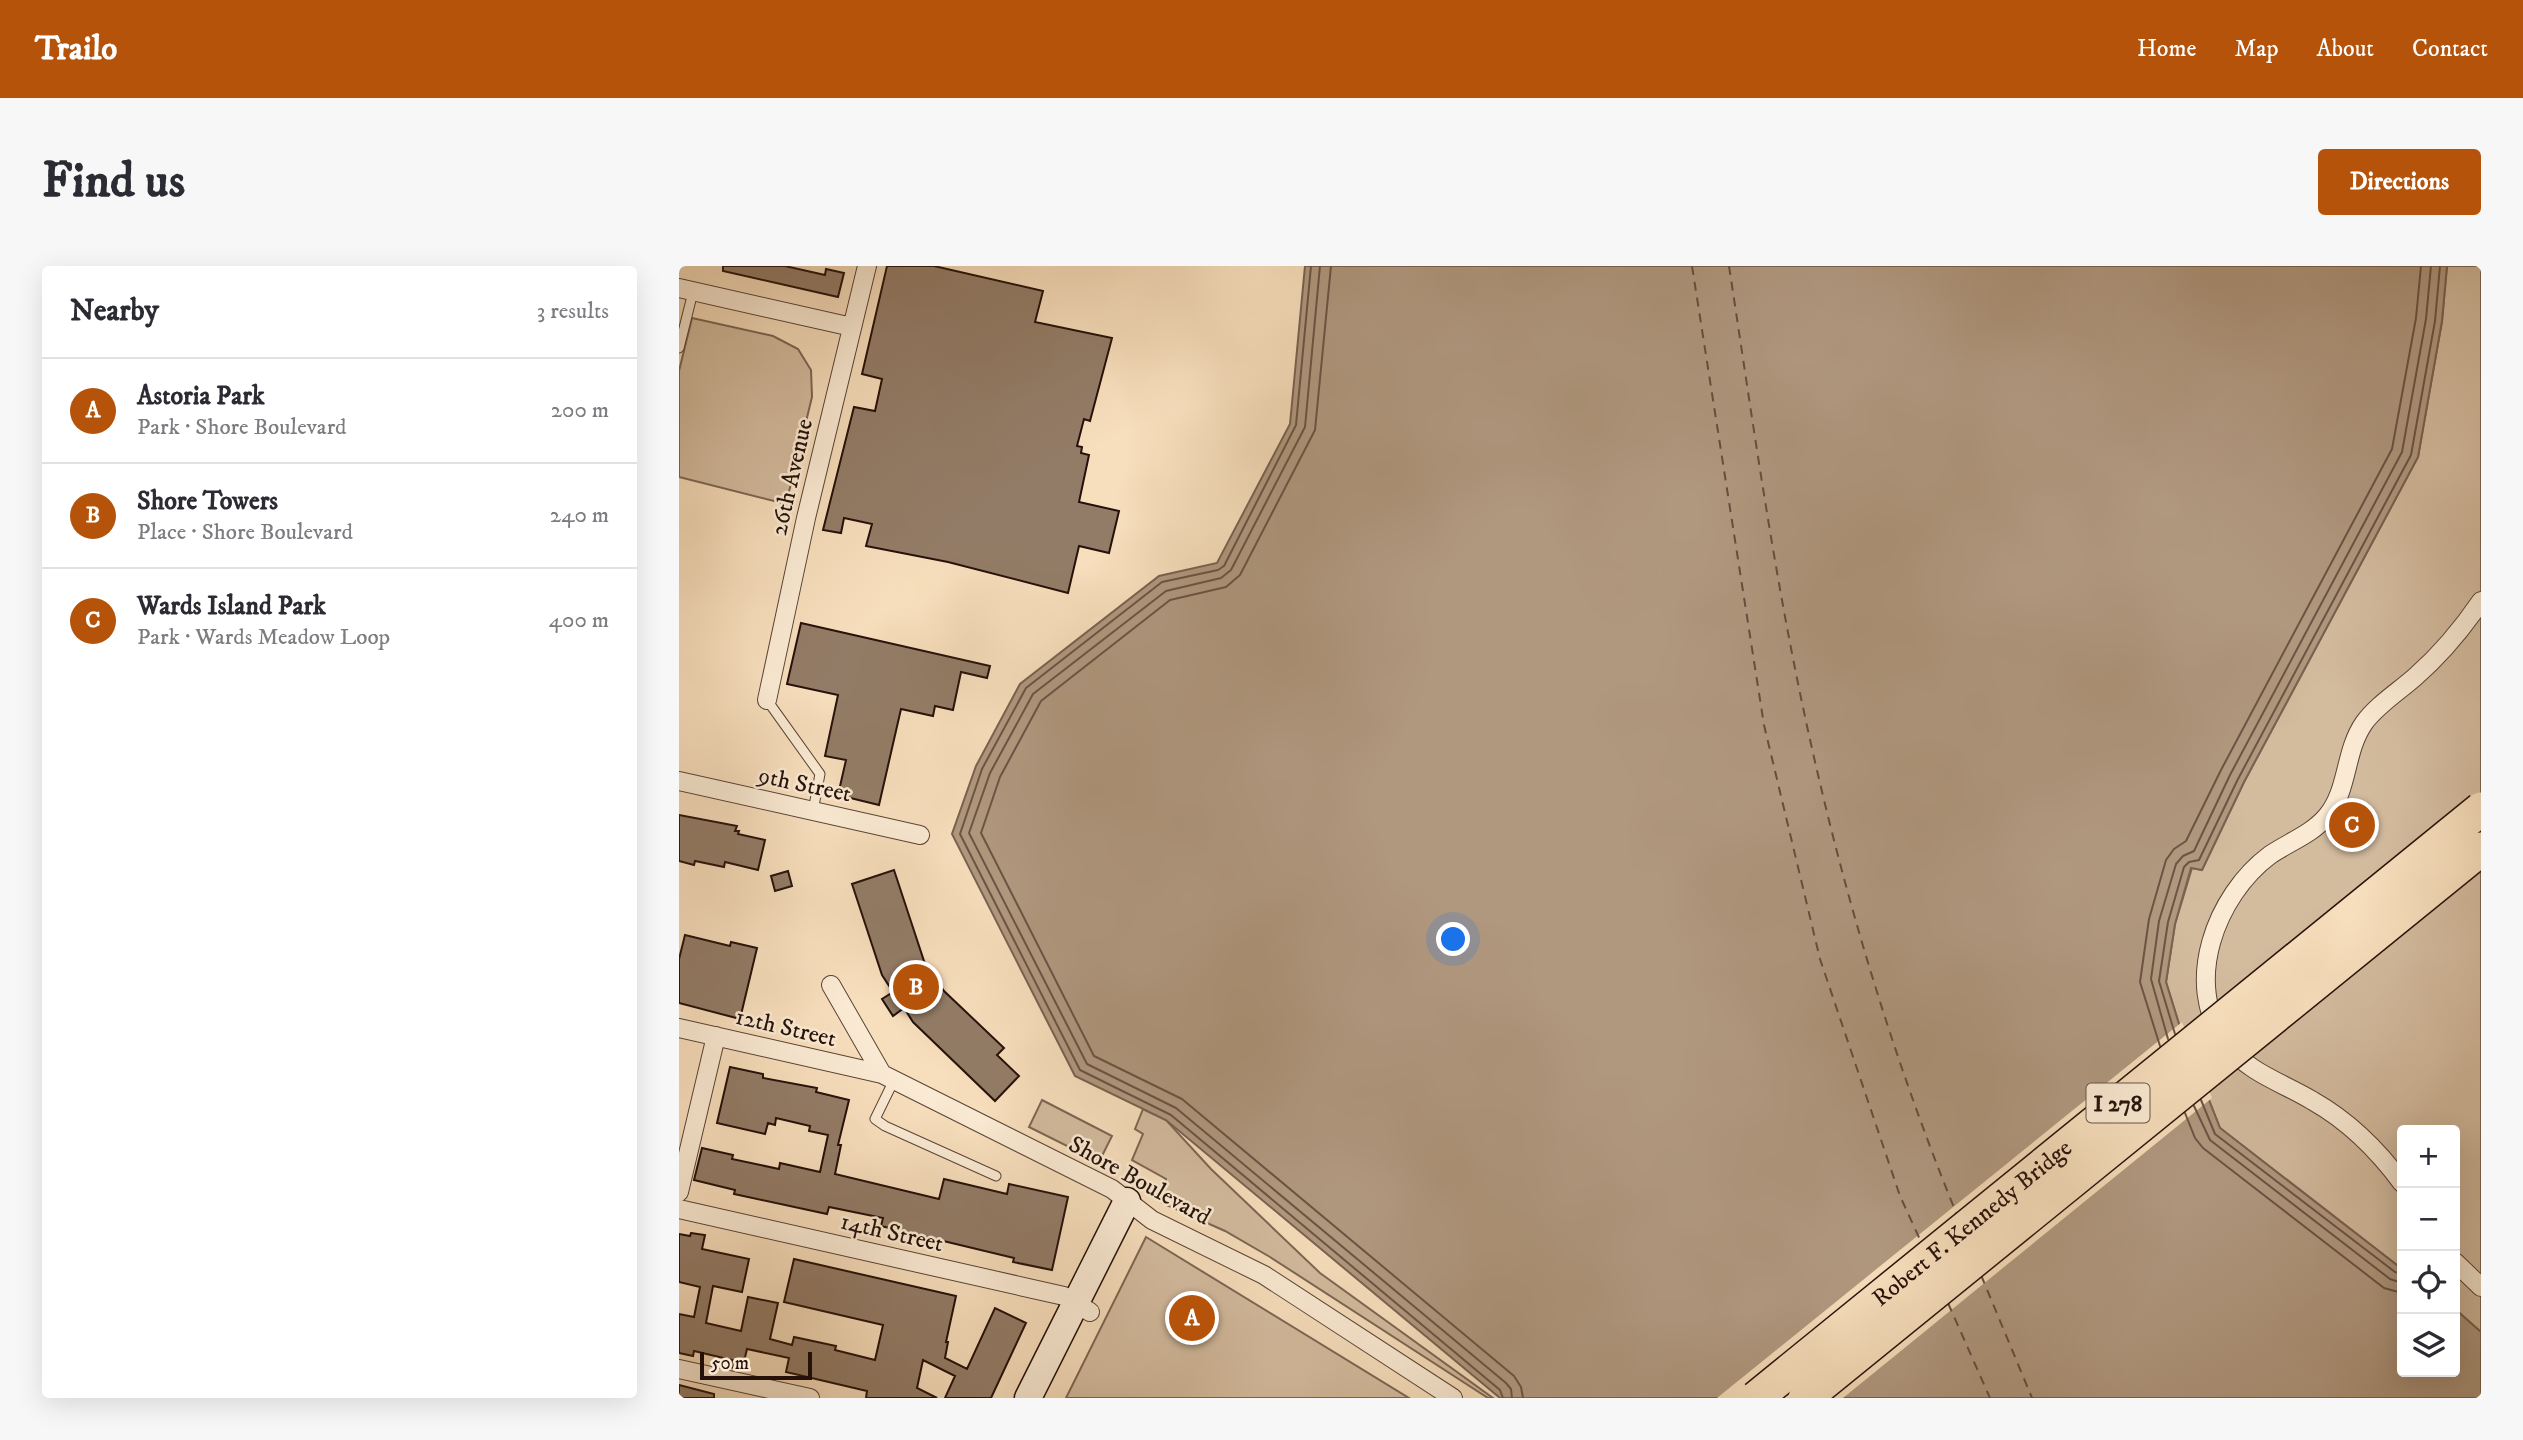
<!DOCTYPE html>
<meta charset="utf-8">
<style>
:root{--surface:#fff;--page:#f7f7f7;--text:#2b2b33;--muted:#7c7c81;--line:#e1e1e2;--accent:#b45309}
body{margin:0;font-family:"IM FELL DW Pica",serif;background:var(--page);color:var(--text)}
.controls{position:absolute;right:21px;bottom:21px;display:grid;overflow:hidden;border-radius:7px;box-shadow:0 7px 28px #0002}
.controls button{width:63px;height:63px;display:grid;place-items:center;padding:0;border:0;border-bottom:2px solid var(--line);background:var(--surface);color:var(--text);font:35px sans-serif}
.scale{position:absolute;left:21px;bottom:18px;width:112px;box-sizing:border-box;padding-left:7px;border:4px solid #26110a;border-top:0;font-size:19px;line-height:24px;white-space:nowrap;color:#26110a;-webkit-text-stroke:5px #faead3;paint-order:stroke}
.you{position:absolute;left:775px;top:674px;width:24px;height:24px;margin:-18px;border:5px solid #fff;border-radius:50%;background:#1a73e8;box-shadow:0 0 0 10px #1a73e833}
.badge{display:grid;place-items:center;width:46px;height:46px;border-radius:50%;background:var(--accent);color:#fff;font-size:23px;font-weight:700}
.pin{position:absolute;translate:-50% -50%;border:4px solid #fff;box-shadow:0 2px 7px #0006}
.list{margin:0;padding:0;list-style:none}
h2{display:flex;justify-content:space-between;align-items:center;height:91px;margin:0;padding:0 28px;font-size:30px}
h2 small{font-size:23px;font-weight:400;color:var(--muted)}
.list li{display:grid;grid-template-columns:46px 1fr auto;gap:21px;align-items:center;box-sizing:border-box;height:105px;padding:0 28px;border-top:2px solid var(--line)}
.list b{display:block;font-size:26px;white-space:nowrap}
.list p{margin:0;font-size:23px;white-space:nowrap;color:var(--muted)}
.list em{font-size:23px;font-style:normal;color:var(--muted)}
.icon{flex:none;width:38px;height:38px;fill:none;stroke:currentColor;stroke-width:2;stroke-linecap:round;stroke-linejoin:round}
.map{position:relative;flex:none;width:1802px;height:1132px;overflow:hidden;border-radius:7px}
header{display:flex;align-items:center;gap:42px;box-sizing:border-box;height:98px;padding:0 35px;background:var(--accent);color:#fff}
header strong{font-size:33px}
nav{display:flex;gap:38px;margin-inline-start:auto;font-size:24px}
.intro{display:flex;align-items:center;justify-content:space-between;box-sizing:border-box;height:168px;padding:0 42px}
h1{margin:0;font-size:49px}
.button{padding:18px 32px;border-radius:7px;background:var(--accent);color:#fff;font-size:24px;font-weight:700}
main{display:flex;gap:42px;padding:0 42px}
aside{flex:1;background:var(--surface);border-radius:7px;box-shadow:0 7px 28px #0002}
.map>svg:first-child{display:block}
</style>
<header>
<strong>Trailo</strong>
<nav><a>Home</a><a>Map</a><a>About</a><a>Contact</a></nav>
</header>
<div class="intro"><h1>Find us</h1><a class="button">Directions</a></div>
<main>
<aside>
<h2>Nearby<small>3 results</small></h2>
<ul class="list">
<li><span class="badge">A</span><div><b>Astoria Park</b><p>Park · Shore Boulevard</p></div><em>200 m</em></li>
<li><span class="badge">B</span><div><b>Shore Towers</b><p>Place · Shore Boulevard</p></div><em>240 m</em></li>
<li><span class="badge">C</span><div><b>Wards Island Park</b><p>Park · Wards Meadow Loop</p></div><em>400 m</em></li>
</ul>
</aside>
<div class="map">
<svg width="1802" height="1132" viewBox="0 0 1802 1132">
<rect width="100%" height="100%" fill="#f7debc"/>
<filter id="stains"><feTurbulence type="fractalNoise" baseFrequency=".00286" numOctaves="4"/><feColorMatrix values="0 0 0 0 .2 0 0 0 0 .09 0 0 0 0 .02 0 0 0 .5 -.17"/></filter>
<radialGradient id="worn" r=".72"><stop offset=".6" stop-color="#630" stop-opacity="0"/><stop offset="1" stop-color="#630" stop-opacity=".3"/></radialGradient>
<path fill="#d3bb9e" stroke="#7c6654" stroke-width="2" d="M 1768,0 L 1802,0 L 1802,1066 L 1776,1043 L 1776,864 L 1723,864 L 1723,1003 L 1541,862 L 1500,758 L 1487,716 L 1496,658 L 1513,602 L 1523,604 L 1565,516 L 1739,191 L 1763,55 Z
M 13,52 L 94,70 L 119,83 L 132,104 L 133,131 L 107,238 L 0,211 L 0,105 Z
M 363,834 L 433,870 L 420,896 L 350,861 Z
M 464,843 L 487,854 L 532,903 L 641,1007 L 814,1132 L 809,1132 L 591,991 L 546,965 L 483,937 L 487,913 L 453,894 L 464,868 L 456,863 Z
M 467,971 L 730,1132 L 387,1132 Z"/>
<path fill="#b0987f" stroke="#796250" stroke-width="2" d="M 626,0 L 1768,0 L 1763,55 L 1739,191 L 1565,516 L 1523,604 L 1512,602 L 1496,658 L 1487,716 L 1500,758 L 1541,862 L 1723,1003 L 1723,1106 L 1776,1106 L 1776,1043 L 1802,1066 L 1802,1132 L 821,1132 L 487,854 L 396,810 L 273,568 L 297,500 L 341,418 L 480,310 L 538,297 L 611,158 Z"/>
<path fill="#f7debc" d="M 1503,756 L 1533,832 L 1164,1132 L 1038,1132 Z"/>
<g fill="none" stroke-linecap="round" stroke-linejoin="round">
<path stroke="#6b5444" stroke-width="2" d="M 632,0 L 617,159 L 545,300 L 539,304 L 483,316 L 347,422 L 303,503 L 281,568 L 401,804 L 492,849 L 821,1124 L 824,1132
M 641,0 L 626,161 L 552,304 L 542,312 L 487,325 L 354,428 L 311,507 L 290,567 L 408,798 L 497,842 L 827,1117 L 832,1123 L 833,1132
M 652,0 L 636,164 L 561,309 L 547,321 L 491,334 L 362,435 L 321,511 L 302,567 L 415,790 L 503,833 L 835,1110 L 842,1121 L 844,1132
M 1496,768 L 1480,715 L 1489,656 L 1505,601 L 1510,596 L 1520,594 L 1559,513 L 1732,189 L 1756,55 L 1761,0
M 1489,773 L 1472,713 L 1480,655 L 1497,598 L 1504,590 L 1515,585 L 1551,509 L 1723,186 L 1747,53 L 1752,0
M 1481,780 L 1461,716 L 1470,653 L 1487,594 L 1495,583 L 1507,575 L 1542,504 L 1713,183 L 1737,52 L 1742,0
M 1522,834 L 1536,868 L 1716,1006 L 1723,1008
M 1515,840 L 1531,874 L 1711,1013 L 1723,1017
M 1506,847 L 1516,872 L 1524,882 L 1705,1022 L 1723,1027"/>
<path stroke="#644e3f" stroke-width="2" stroke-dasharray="9 7" stroke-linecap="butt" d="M 1013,0 L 1085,459 L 1141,693 L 1221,930 L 1243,978
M 1050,0 C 1067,111 1083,224 1103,334 C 1141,545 1197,751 1278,949
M 1302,1009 L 1353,1132
M 1269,1037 L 1311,1132"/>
</g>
<path fill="#937c67" stroke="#26110a" stroke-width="2" d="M 44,0 L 106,0 L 146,9 L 147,3 L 165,7 L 159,31 L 44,5 Z
M 208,0 L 255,0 L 364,25 L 356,56 L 433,72 L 411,155 L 405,153 L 398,180 L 403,181 L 402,187 L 410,189 L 400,236 L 440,245 L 430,287 L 400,280 L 389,327 L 269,296 L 187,280 L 193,258 L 165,252 L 162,267 L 144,264 L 175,141 L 196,145 L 203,113 L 183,108 Z
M 122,357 L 311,400 L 308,412 L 282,406 L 274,444 L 256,440 L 254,450 L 222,443 L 200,539 L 159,529 L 167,494 L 146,490 L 159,429 L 108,418 Z
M 0,549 L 58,560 L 56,565 L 60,565 L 59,568 L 86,574 L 79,604 L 46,596 L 45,601 L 16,595 L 15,599 L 0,595 Z
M 215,604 L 245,695 L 265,725 L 325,782 L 318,789 L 340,810 L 316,835 L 234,756 L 225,742 L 214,750 L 203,733 L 214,726 L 203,709 L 173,618 Z
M 109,605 L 113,620 L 96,625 L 92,610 Z
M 6,669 L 51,680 L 52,676 L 78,682 L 61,753 L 0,737 L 0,693 Z
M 51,801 L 84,808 L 84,812 L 138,822 L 137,826 L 170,834 L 159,879 L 162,879 L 156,908 L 260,933 L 265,913 L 328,928 L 330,918 L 389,931 L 373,1004 L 334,996 L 335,992 L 202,960 L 204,952 L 150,941 L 148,948 L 55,928 L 56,924 L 15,914 L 23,882 L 54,889 L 53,893 L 100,903 L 101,897 L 141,906 L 149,869 L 130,865 L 131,860 L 97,852 L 96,859 L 89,857 L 86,868 L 38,857 Z
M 12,967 L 26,969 L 23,983 L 70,993 L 63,1026 L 34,1020 L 27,1057 L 62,1065 L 69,1031 L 99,1037 L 91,1073 L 113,1079 L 115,1071 L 157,1080 L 156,1084 L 196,1094 L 204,1059 L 105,1036 L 115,993 L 277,1030 L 267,1076 L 269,1076 L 266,1092 L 288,1103 L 316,1042 L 347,1057 L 312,1132 L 266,1132 L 276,1110 L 244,1094 L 238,1122 L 258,1132 L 187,1132 L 188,1125 L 107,1106 L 110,1092 L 68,1083 L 63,1104 L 51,1101 L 53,1094 L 15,1085 L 14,1090 L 0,1087 L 0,1048 L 15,1051 L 21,1021 L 0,1016 L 0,968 L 11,970 Z
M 0,1119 L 35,1128 L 35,1132 L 0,1132 Z"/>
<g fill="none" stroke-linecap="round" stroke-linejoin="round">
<g stroke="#5a4436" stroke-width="11">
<path id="lane" d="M 0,82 L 14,26
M 88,434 L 141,508 L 134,545
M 215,814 L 196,853 L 206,860 L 317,910"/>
</g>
<g stroke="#5a4436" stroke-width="20">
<path id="street" d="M 0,22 L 173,61
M 88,434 L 127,252 L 188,0
M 0,515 L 241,569
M 152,719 L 203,808 L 433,923 L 473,954 L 585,1009 L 774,1132
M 0,762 L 203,808
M 1723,917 C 1698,883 1671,856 1634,835 C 1603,816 1570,808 1547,777 C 1503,718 1537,629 1591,589 C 1610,576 1633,568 1648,550 C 1670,523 1665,486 1685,457 C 1698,439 1719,426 1736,411 C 1761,389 1783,363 1802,335
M 0,926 L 37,770
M 0,943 L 385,1030 L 411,1046
M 1776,996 L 1802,1021
M 0,1103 L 131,1132"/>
</g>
<g stroke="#26110a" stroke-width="29">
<path id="secondary" d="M 349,1132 L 448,935"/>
</g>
<use href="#lane" stroke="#faead3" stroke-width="9"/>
<use href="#street" stroke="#faead3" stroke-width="18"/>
<use href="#secondary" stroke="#faead3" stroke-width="26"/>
<g stroke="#26110a" stroke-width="36" stroke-linecap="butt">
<g id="highway-bridge">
<path id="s1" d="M 1077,1132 L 1802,543"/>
<path d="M 1126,1132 L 1802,583"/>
</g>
</g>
<use href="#highway-bridge" stroke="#f7debc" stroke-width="33"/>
</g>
<g text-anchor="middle" stroke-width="5" stroke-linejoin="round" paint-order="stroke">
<rect fill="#faead3" stroke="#665246" stroke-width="2" x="1407.5" y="817.5" width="63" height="39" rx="5"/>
<g font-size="23" font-weight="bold" fill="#26110a">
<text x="1439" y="845">I 278</text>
</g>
<g font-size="24" fill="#26110a" stroke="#faead3">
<text transform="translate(112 211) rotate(-77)" y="8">26th Avenue</text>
<text transform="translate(126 518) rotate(12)" y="8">9th Street</text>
<text transform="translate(107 761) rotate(13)" y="8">12th Street</text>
<text transform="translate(461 914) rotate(29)" y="8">Shore Boulevard</text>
<text dy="8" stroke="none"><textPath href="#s1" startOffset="278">Robert F. Kennedy Bridge</textPath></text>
<text transform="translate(213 966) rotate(13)" y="8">14th Street</text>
</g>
</g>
<rect width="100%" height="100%" filter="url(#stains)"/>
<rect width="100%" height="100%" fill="url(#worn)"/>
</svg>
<div class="controls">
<button>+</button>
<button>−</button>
<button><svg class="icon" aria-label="locate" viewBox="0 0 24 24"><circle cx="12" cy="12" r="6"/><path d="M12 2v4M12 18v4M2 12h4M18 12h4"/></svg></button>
<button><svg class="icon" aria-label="layers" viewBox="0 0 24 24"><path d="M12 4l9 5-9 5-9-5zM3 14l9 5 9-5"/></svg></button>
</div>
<div class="scale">50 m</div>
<div class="you"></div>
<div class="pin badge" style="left:513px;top:1052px">A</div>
<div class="pin badge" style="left:237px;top:721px">B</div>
<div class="pin badge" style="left:1673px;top:559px">C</div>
</div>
</main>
